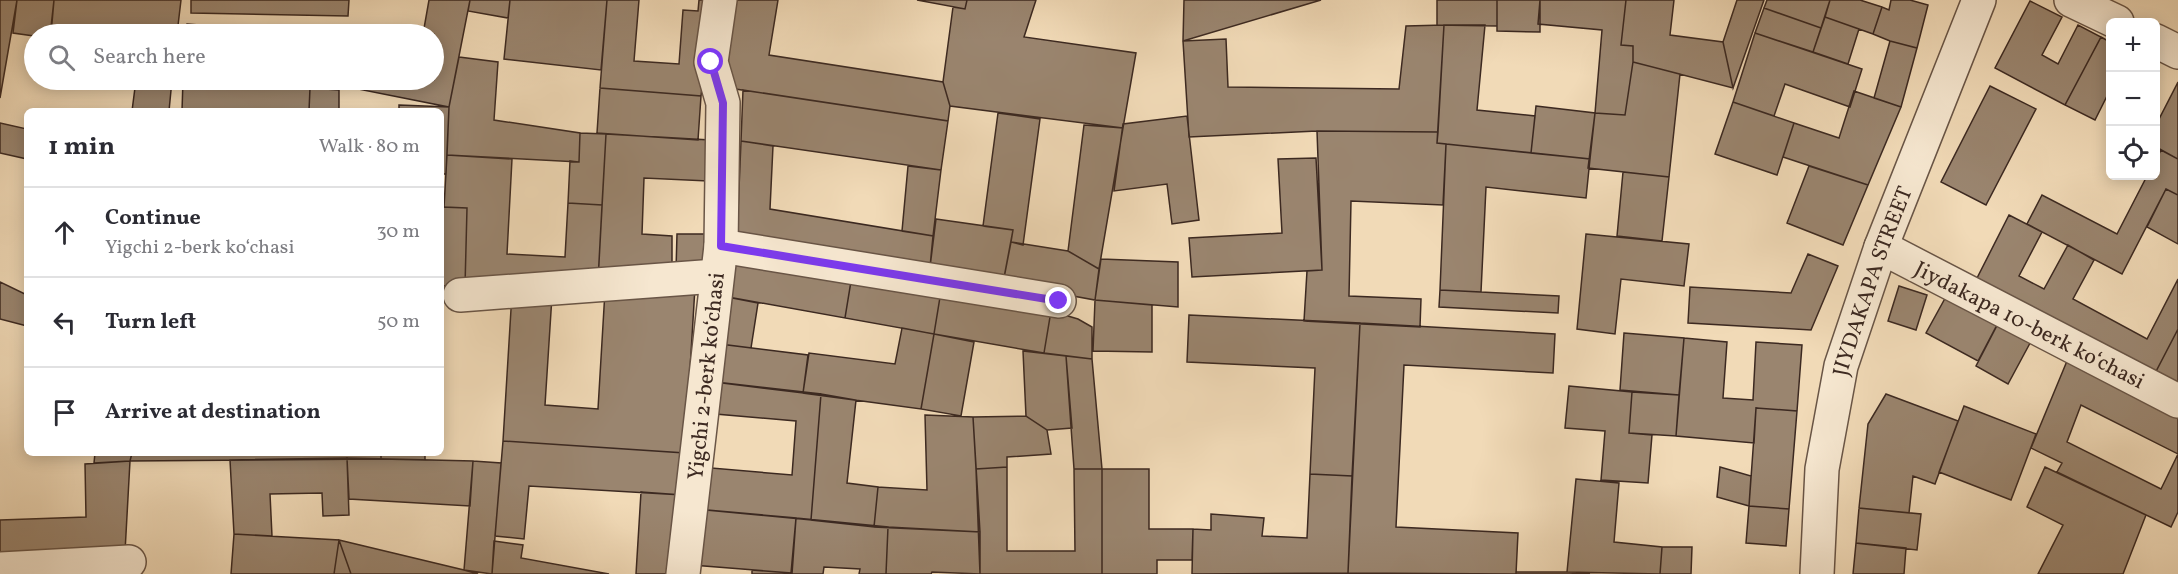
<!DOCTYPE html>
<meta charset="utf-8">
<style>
:root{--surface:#fff;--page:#f7f7f7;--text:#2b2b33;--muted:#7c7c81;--line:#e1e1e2}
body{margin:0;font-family:Vollkorn,serif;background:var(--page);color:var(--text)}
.controls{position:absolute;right:18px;top:18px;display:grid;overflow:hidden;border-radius:9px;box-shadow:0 3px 15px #0003}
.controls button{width:54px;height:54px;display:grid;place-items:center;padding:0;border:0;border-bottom:2px solid var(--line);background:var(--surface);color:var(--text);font:30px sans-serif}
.stop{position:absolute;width:18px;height:18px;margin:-14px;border:4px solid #7c3aed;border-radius:50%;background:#fff}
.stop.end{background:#7c3aed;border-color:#fff;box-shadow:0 2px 6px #0008}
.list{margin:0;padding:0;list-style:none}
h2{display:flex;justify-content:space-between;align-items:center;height:78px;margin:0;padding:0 24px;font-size:26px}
h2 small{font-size:20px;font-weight:400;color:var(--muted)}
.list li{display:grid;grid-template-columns:39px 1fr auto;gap:18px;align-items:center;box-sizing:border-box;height:90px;padding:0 24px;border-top:2px solid var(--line)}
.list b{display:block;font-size:22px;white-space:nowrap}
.list p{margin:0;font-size:20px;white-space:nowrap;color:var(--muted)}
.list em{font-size:20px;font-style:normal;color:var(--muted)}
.icon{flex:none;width:33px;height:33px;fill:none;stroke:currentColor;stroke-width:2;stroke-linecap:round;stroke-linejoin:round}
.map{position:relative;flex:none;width:2178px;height:574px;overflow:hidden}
.search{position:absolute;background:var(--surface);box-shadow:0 3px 15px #0003;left:24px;top:24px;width:420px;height:66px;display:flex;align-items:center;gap:15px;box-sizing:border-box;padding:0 21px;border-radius:33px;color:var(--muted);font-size:22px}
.panel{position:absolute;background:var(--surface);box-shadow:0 3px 15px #0003;left:24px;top:108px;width:420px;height:348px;border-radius:9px}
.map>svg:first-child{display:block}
</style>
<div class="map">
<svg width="2178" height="574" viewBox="0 0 2178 574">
<rect width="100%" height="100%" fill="#f1dab7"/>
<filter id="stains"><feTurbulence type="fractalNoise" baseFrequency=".00333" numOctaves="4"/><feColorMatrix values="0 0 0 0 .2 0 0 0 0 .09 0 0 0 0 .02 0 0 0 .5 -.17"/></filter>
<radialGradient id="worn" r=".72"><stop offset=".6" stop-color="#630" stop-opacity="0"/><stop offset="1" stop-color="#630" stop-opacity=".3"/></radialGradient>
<path fill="#9a856f" stroke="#3c2921" stroke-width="1.5" d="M 0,0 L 17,0 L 0,98 Z
M 17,0 L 54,0 L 51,34 L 34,36 L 13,33 Z
M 54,0 L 181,0 L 177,34 L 121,34 L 51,27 Z
M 191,0 L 349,0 L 348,16 L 191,13 Z
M 429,0 L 470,0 L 449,107 L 358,89 L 360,80 L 434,80 L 434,34 L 423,34 Z
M 470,0 L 510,0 L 508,18 L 468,11 Z
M 510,0 L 607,0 L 601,70 L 504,59 Z
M 607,0 L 639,0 L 634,61 L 679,64 L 683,10 L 698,11 L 699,0 L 713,0 L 701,96 L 600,88 Z
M 735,0 L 778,0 L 769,55 L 943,82 L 950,106 L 948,121 L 722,87 Z
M 917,0 L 967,0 L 965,9 Z
M 967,0 L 1036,0 L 1024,37 L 1136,53 L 1123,128 L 950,106 L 943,82 L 953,7 L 965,9 Z
M 1184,0 L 1321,0 L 1183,41 Z
M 1437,0 L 1497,0 L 1497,26 L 1437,25 Z
M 1497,0 L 1540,0 L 1540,32 L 1497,31 Z
M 1540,0 L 1626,0 L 1621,45 L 1633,46 L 1633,62 L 1625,115 L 1595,113 L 1602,30 L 1538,24 Z
M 1626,0 L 1674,0 L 1670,35 L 1723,42 L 1733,88 L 1633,62 L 1633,46 L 1621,45 Z
M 1737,0 L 1764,0 L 1733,88 L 1723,42 Z
M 1767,0 L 1830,0 L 1821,28 L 1764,8 Z
M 1830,0 L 1860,0 L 1882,7 L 1873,34 L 1825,17 Z
M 1891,0 L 1910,0 L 1928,5 L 1917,48 L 1890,41 L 1873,34 L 1882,7 L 1889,10 Z
M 2030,1 L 2062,17 L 2042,55 L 2058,64 L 2078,25 L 2101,37 L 2065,105 L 1995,68 Z
M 1764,8 L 1821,28 L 1813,52 L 1755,33 Z
M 1825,17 L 1859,29 L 1848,64 L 1813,52 Z
M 187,24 L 224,27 L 224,34 L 186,34 Z
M 1444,25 L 1438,132 L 1317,131 L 1189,137 L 1183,41 L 1226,39 L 1228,87 L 1399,89 L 1406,26 Z
M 1444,25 L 1485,25 L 1477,110 L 1535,116 L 1531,153 L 1437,143 Z
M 1755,33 L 1862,69 L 1850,107 L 1785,84 L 1774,116 L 1733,102 Z
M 2101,37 L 2110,42 L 2110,90 L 2095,120 L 2065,105 Z
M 1890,41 L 1917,48 L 1901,107 L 1874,98 Z
M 459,57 L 498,62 L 494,120 L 580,133 L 579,162 L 447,155 L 449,107 Z
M 1633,62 L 1680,74 L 1669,177 L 1588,168 L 1595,113 L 1625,115 Z
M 136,80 L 172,80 L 169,111 L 132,111 Z
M 183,80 L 221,80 L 221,83 L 310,88 L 309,111 L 182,111 Z
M 2178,82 L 2178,159 L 2156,147 L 2156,125 Z
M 1990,86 L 2036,109 L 1986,205 L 1941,182 Z
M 310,88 L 339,90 L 339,111 L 309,111 Z
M 600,88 L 701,96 L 698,140 L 597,133 Z
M 743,90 L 948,121 L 941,170 L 741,141 Z
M 1854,91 L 1901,107 L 1868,185 L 1783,157 L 1794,123 L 1839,138 Z
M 1733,102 L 1794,123 L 1777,175 L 1715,154 Z
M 399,105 L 449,107 L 446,174 L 441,174 L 441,111 L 399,111 Z
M 1536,106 L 1595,113 L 1590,159 L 1531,153 Z
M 998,113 L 1040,119 L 1023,245 L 1011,242 L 1013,230 L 983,226 Z
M 1187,116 L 1199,220 L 1172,224 L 1167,184 L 1114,191 L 1123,124 Z
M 0,123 L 27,129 L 27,159 L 0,153 Z
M 1084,125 L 1123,128 L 1099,269 L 1068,251 Z
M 1317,131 L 1438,132 L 1437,143 L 1446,144 L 1443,205 L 1351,201 L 1349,296 L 1421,299 L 1420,327 L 1304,321 L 1307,271 L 1322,270 Z
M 580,133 L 606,134 L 602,205 L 568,203 L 570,161 L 579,162 Z
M 606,134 L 710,140 L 708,181 L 644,178 L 642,234 L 672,236 L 672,276 L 598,281 Z
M 741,141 L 773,146 L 770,209 L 933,236 L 930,267 L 737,236 Z
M 1446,144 L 1590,159 L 1586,198 L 1486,187 L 1481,292 L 1440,290 Z
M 2161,150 L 2178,159 L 2178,195 L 2166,189 L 2122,274 L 2027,224 L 2042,195 L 2117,234 L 2147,176 L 2156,176 L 2156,160 Z
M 447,155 L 512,159 L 507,254 L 565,257 L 568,203 L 602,205 L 598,281 L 465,286 L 467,208 L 444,207 Z
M 1316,158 L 1322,270 L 1192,277 L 1189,238 L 1282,233 L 1278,159 Z
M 908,166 L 941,170 L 933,236 L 902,231 Z
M 1809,166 L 1868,185 L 1843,245 L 1787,223 Z
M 1623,172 L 1669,177 L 1662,241 L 1617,236 Z
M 2166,189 L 2178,195 L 2178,244 L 2147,227 Z
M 441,207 L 467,208 L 465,286 L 441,286 Z
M 2009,215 L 2042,232 L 2019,276 L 2044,289 L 2068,245 L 2094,260 L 2073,299 L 2147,339 L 2178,279 L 2178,329 L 2152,379 L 1973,286 Z
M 936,219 L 1013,230 L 1003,283 L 930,267 Z
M 677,234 L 707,234 L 707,270 L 676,270 Z
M 1586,234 L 1689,244 L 1684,286 L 1621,279 L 1615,334 L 1577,329 Z
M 1011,242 L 1068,251 L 1099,269 L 1095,300 L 1003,283 Z
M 724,253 L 852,275 L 845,318 L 717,295 Z
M 1808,254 L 1838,266 L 1811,330 L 1688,323 L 1690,287 L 1791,293 Z
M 1101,259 L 1178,262 L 1178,307 L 1095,300 Z
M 852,275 L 941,291 L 934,334 L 845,318 Z
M 0,282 L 27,295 L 27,326 L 0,319 Z
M 1899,286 L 1927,295 L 1916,330 L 1888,321 Z
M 695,287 L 685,453 L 503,441 L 512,293 L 552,296 L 545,405 L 598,409 L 605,291 Z
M 1440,290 L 1559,296 L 1558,313 L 1439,307 Z
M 941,291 L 1051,311 L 1044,353 L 934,334 Z
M 1948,293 L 1999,321 L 1978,361 L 1926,333 Z
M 717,295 L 758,303 L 751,348 L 712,343 Z
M 1095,300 L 1152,305 L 1152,352 L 1093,351 Z
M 1051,311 L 1078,319 L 1092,327 L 1092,359 L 1044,353 Z
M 2003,314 L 2036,332 L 2008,384 L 1976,366 Z
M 1189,315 L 1360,323 L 1352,476 L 1310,474 L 1315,368 L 1187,362 Z
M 1360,323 L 1555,334 L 1553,373 L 1404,365 L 1396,527 L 1518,533 L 1516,574 L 1348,573 Z
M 902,328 L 934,334 L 921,409 L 803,393 L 809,353 L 895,364 Z
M 2178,329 L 2178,398 L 2150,383 Z
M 1624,333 L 1684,338 L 1679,395 L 1620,390 Z
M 934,334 L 974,342 L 961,416 L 921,409 Z
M 1684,338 L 1727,342 L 1723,398 L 1753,400 L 1756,342 L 1802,345 L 1797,411 L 1756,408 L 1754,443 L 1676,436 Z
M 712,343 L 808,355 L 803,393 L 707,381 Z
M 1023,351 L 1066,356 L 1072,428 L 1047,430 L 1026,416 Z
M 1066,356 L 1092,359 L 1102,469 L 1074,469 Z
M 2067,361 L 2178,418 L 2178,454 L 2081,405 L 2067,442 L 2161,489 L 2178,454 L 2178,512 L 2171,527 L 2057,472 L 2062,463 L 2031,448 Z
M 707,381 L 821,394 L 811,520 L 696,509 L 700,467 L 792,475 L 796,421 L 704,413 Z
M 1569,386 L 1632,392 L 1629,433 L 1652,435 L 1648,483 L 1601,480 L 1605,431 L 1565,428 Z
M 1632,392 L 1679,395 L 1676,436 L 1629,433 Z
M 821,394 L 856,400 L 847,483 L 878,487 L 874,527 L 811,520 Z
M 1886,394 L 1958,421 L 1935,484 L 1913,476 L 1909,513 L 1859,508 L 1868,424 Z
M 1964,406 L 2036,434 L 2011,500 L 1939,472 Z
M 1756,408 L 1797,411 L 1789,509 L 1749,506 Z
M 925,415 L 973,417 L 980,532 L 874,527 L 878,487 L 927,490 Z
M 1026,416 L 1047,430 L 1051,454 L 1007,457 L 1007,467 L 976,469 L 973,417 Z
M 503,441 L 685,453 L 682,495 L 529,486 L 524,539 L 495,536 Z
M 95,453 L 132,453 L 130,461 L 94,463 Z
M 132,453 L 381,453 L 381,459 L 130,461 Z
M 381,453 L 425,453 L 425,460 L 381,459 Z
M 347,458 L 473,461 L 470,506 L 349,499 Z
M 347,458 L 349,515 L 323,516 L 322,493 L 270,494 L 272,536 L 234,534 L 230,460 Z
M 130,461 L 125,552 L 0,556 L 0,520 L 86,517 L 85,464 Z
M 473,461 L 501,463 L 492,574 L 464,570 Z
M 1007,467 L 1007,551 L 1075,551 L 1074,469 L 1102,469 L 1102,574 L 980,574 L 976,469 Z
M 1720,467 L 1751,476 L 1749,506 L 1717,497 Z
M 2045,467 L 2146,515 L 2123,574 L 2038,574 L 2063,525 L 2027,507 Z
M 1102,469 L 1149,469 L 1149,529 L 1193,529 L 1192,560 L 1157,560 L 1157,574 L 1102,574 Z
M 1310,474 L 1352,476 L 1348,573 L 1192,574 L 1193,529 L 1211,530 L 1211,514 L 1264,518 L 1262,536 L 1307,538 Z
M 1576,479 L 1619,483 L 1614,542 L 1662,547 L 1660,574 L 1567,572 Z
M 641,492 L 682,495 L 677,574 L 636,574 Z
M 1749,506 L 1789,509 L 1786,546 L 1746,543 Z
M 1859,508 L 1921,514 L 1917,550 L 1856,543 Z
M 696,509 L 796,518 L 791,573 L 692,565 Z
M 796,518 L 888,527 L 886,574 L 859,574 L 860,569 L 824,567 L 823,574 L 792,574 Z
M 888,527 L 980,532 L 980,574 L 932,572 L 931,574 L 886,574 Z
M 234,534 L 339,540 L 334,574 L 231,574 Z
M 339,540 L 351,574 L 334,574 Z
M 339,540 L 464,570 L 478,574 L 351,574 Z
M 494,541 L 523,545 L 521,558 L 609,574 L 492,574 Z
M 1856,543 L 1906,548 L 1904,574 L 1853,574 Z
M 1662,547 L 1692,547 L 1691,574 L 1660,574 Z
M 752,570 L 791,573 L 791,574 L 752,574 Z
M 1516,572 L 1567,572 L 1590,574 L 1516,574 Z"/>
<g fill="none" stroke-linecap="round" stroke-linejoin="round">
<g stroke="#695546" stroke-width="36">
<g id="minor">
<path d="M 2071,0 L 2117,22"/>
<path d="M 2156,41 L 2178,52"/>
<path d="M 721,246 L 1059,301"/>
<path d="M 1881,247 L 2178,401"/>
<path d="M 460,295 L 716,276"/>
<path d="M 0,569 L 129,562"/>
<path d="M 683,574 L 721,246 L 723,103 L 711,62 L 720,0"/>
<path id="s1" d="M 1817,574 L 1822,469 L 1841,366 L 1881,247 L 1979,0"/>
</g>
</g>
<use href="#minor" stroke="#f6e7d0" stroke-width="33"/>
</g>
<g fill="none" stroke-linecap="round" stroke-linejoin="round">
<path stroke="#7c3aed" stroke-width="8" d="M 711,62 L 723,103 L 721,246 L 1059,301"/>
</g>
<g text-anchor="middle" stroke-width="4.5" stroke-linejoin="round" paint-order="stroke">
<g font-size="22" fill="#3c2921" stroke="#f6e7d0">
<text dy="8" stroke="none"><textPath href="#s1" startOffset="300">JIYDAKAPA STREET</textPath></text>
<text transform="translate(2030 324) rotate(27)" y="8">Jiydakapa 10-berk koʻchasi</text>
<text transform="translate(705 376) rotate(-84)" y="8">Yigchi 2-berk koʻchasi</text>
</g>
</g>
<rect width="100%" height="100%" filter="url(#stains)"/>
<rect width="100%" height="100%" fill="url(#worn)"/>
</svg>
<div class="controls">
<button>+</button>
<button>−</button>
<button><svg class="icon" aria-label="locate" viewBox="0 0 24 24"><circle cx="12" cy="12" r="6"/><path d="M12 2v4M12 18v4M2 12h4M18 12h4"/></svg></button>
</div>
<div class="stop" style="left:711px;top:62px"></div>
<div class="stop end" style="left:1059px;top:301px"></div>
<div class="search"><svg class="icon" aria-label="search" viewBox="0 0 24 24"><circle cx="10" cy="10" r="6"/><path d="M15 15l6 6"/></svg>Search here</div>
<section class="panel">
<h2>1 min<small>Walk · 80 m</small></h2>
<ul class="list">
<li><svg class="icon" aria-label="ahead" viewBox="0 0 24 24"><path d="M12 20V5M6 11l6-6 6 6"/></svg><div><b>Continue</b><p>Yigchi 2-berk koʻchasi</p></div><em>30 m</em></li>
<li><svg class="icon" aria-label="left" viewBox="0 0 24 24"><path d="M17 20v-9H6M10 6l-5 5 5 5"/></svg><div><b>Turn left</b></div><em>50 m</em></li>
<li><svg class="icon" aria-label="arrive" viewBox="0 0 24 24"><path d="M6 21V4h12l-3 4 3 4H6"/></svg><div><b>Arrive at destination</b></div></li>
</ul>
</section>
</div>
